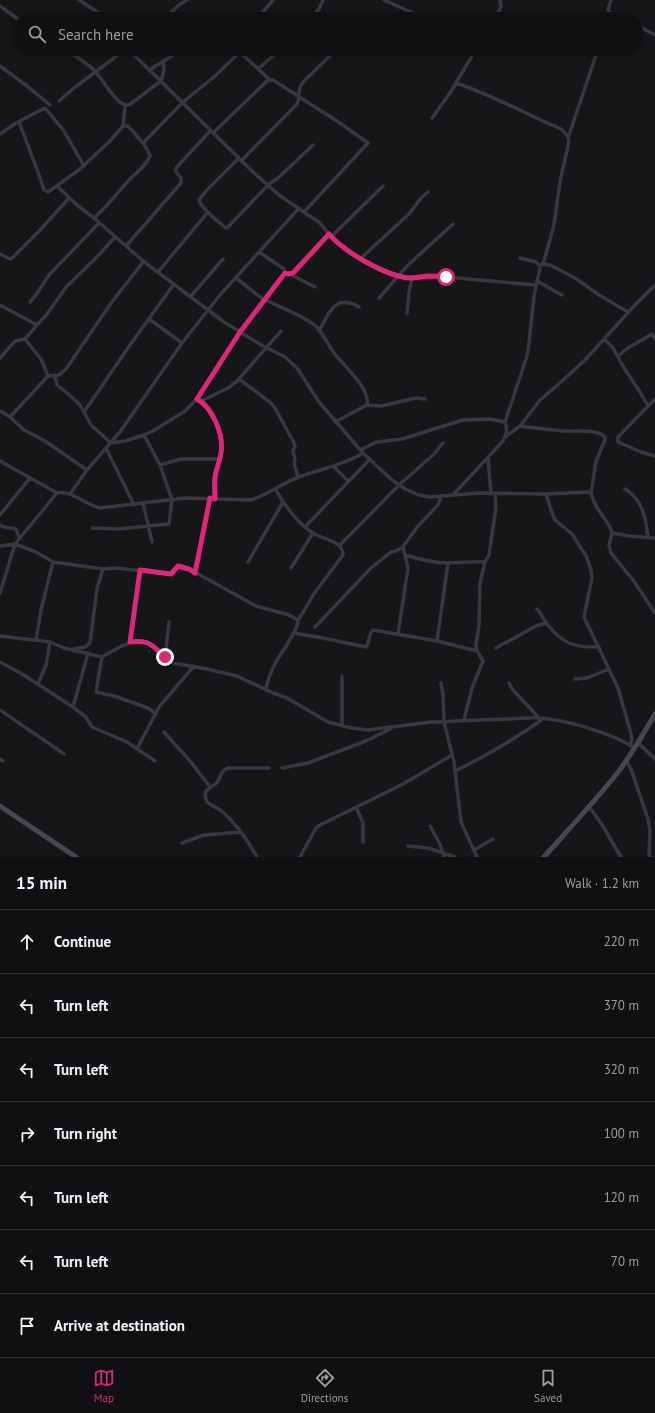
<!DOCTYPE html>
<meta charset="utf-8">
<style>
:root{--surface:#101012;--page:#19191b;--text:#f1f3f6;--muted:#9c9d9f;--line:#303032;--accent:#db2777}
body{margin:0;font-family:"PT Sans",sans-serif;background:var(--page);color:var(--text)}
.stop{position:absolute;width:12px;height:12px;margin:-9px;border:3px solid #db2777;border-radius:50%;background:#fff}
.stop.end{background:#db2777;border-color:#fff;box-shadow:0 1px 4px #0008}
.list{margin:0;padding:0;list-style:none}
h2{display:flex;justify-content:space-between;align-items:center;height:52px;margin:0;padding:0 16px;font-size:17px}
h2 small{font-size:13px;font-weight:400;color:var(--muted)}
.list li{display:grid;grid-template-columns:26px 1fr auto;gap:12px;align-items:center;box-sizing:border-box;height:64px;padding:0 16px;border-top:1px solid var(--line)}
.list b{display:block;font-size:15px;white-space:nowrap}
.list em{font-size:13px;font-style:normal;color:var(--muted)}
.icon{flex:none;width:22px;height:22px;fill:none;stroke:currentColor;stroke-width:2;stroke-linecap:round;stroke-linejoin:round}
.map{position:relative;flex:none;width:655px;height:857px;overflow:hidden}
.search{position:absolute;background:var(--surface);box-shadow:0 2px 6px #0003;left:12px;right:12px;top:12px;height:44px;display:flex;align-items:center;gap:10px;box-sizing:border-box;padding:0 14px;border-radius:22px;color:var(--muted);font-size:15px}
.sheet{height:500px;background:var(--surface)}
nav{display:flex;justify-content:space-around;align-items:center;box-sizing:border-box;height:56px;border-top:1px solid var(--line);background:var(--surface);font-size:11px;color:var(--muted)}
nav a{display:grid;justify-items:center;gap:2px}
nav .on{color:var(--accent)}
.map>svg:first-child{display:block}
</style>
<div class="map">
<svg width="655" height="857" viewBox="0 0 655 857">
<rect width="100%" height="100%" fill="#161618"/>
<g fill="none" stroke-linecap="round" stroke-linejoin="round">
<path stroke="#37383d" stroke-width="3.5" d="M 79,0 L 108,19
M 384,0 L 426,19
M 611,0 L 608,9 L 609,12 L 623,19
M 0,6 L 19,20
M 164,19 L 179,5 L 187,0
M 257,19 L 273,0
M 310,19 L 319,9 L 323,0
M 363,19 L 364,18
M 494,19 L 501,7 L 500,0
M 607,19 L 609,12
M 636,25 L 655,35
M 65,49 C 75,56 86,62 95,71 C 100,77 105,85 110,91 C 115,97 120,106 129,105 L 161,81 L 164,70 L 163,61
M 128,49 L 253,172 L 279,195 L 320,223 L 331,237 L 364,261 L 394,274 L 409,278 L 427,276 L 446,277 L 536,285
M 240,49 L 243,55 L 270,80 L 273,80 L 340,123 L 368,143 L 304,212
M 0,66 L 27,86 L 50,105
M 258,69 L 281,49
M 149,70 L 172,56 L 178,49
M 456,83 C 492,95 526,114 561,129 C 566,133 568,136 569,142 L 560,181 L 554,225 L 543,264
M 59,101 L 74,88 L 126,49
M 432,118 L 450,93 L 476,49
M 19,122 L 38,172 L 44,190 L 48,192 L 79,170 L 110,141 L 123,126 L 125,106
M 123,126 L 128,126 L 144,144
M 213,133 L 267,81 L 270,80
M 0,134 L 16,123 L 45,108 L 64,131 L 84,166
M 568,138 L 598,49
M 238,159 L 206,191 L 199,200 C 201,209 219,222 226,228 L 228,227 L 268,185 L 278,178 L 313,145
M 241,161 L 297,104 C 301,96 296,92 303,82 L 337,49
M 57,186 L 77,205 L 94,218 L 143,261 L 224,322 L 263,346 L 285,357 L 297,368 L 319,402 L 363,453 L 392,480 L 405,489 L 419,495 L 430,497 L 479,493 L 546,494 L 589,492 L 591,494 L 596,506 L 610,527 L 612,533 L 609,545 L 611,553 L 633,580 L 655,613
M 94,218 C 108,206 118,192 130,179 C 137,172 148,164 150,155 L 144,144 L 145,141 L 183,102 L 214,77 L 241,51
M 331,237 L 383,186
M 126,246 L 181,183 L 181,178 L 176,172 L 176,168 L 210,131
M 0,254 L 10,259 L 12,258 L 40,230 L 69,198
M 520,258 L 536,262 L 539,265 L 545,264 L 550,265 L 575,278 L 599,295 L 628,312
M 360,259 L 409,214 L 421,198 L 428,192
M 158,272 L 208,212
M 285,273 L 288,274 L 293,273 L 329,234
M 290,274 L 315,287
M 236,278 L 264,300 L 268,301 C 282,308 306,317 317,327 C 323,334 328,345 334,353 C 343,365 371,389 367,405 L 335,422
M 537,281 L 562,295
M 191,296 L 223,259
M 379,298 L 407,266 L 453,224
M 30,302 L 36,295 L 49,275 L 99,223
M 0,305 L 37,325 L 47,314 L 67,286 L 95,259 L 115,237
M 407,313 L 409,292 L 412,278
M 149,319 L 182,343
M 319,331 C 329,313 335,293 359,307
M 25,339 L 41,359 L 48,376
M 604,339 L 613,348 L 624,368 L 640,392 L 648,406
M 618,356 L 628,348 L 652,334 L 655,339
M 0,358 L 15,341 L 25,339 L 37,325
M 55,376 L 57,385 L 73,398 L 80,405 L 91,425 L 111,443 L 125,441 L 144,435 L 153,431 L 185,411 L 197,399 L 240,332 L 285,273 L 284,269 L 259,252
M 239,379 L 271,403 L 275,408 L 294,443 L 295,446 L 293,451 L 295,459 L 294,463 L 298,477
M 197,399 C 213,408 223,435 221,453 C 220,461 216,469 215,477 C 214,484 215,492 215,499
M 655,399 L 618,437 L 618,442 L 641,452 L 655,456
M 201,401 L 228,388 L 237,381 L 281,331
M 367,405 L 381,406 L 416,398 L 425,399
M 0,411 L 10,417 L 24,430 L 45,441 L 87,470
M 84,412 L 130,345 L 174,284
M 10,417 L 48,376 L 59,375 L 66,369 L 111,303 L 144,261
M 505,422 L 527,356 L 529,343 L 534,296 L 540,268 L 539,265
M 520,426 C 535,428 550,430 564,431 C 576,432 595,428 605,437 L 605,440 L 596,461 L 591,494
M 505,437 L 520,426 L 540,400 L 560,383 L 585,360 L 634,306 L 655,285
M 106,448 L 134,505
M 360,450 L 377,442 L 402,439 L 463,420 L 489,419 L 505,422 C 508,428 506,435 503,441 L 453,495
M 488,457 L 491,494
M 0,461 L 57,493
M 160,465 L 181,459 L 219,459
M 333,466 L 348,481
M 625,489 C 643,500 646,518 648,538
M 70,494 L 87,470 L 120,432 L 182,343 L 220,295 L 299,208
M 546,494 L 551,510 L 555,520 L 572,534 L 586,556 L 591,570 L 592,578 L 584,617 L 618,688 L 630,730 L 632,739 L 630,745
M 143,503 L 152,542
M 0,515 L 30,478
M 0,525 L 4,527 L 16,529 L 19,537
M 305,527 L 370,459
M 92,528 L 118,529 L 169,524 L 172,500 L 160,465 L 144,435
M 612,533 L 629,536 L 655,538
M 340,545 L 399,485 L 433,455 L 443,443
M 0,546 L 15,544 L 57,493 C 72,490 86,505 100,508 L 185,498 L 251,500 C 268,495 282,483 299,477 C 320,469 344,465 363,453
M 405,555 C 419,559 433,563 448,563 C 460,563 473,561 485,562
M 248,562 L 283,502
M 291,568 L 313,533
M 195,573 L 210,498
M 0,593 L 15,544 L 36,552 L 53,562 L 103,569 L 116,568 L 171,574 L 178,567 L 189,569 L 256,606 L 289,615 L 298,620
M 537,609 C 541,613 543,619 547,624 C 562,643 574,648 599,647
M 315,627 L 371,568 L 391,552 L 396,551 L 402,548 L 418,526 L 438,505 L 441,496
M 293,633 L 323,638 L 366,647 C 370,643 368,634 373,630 L 437,641 L 477,651
M 398,634 L 408,568 L 403,547
M 0,636 L 50,642 L 64,648 L 102,657 C 117,649 137,633 154,646 C 159,650 164,656 169,661 L 173,663 L 207,669 L 237,676 L 273,693 L 287,698 L 328,722 L 352,728 L 367,730 L 431,722 L 444,722 L 443,694 L 441,683
M 36,640 L 41,610 L 53,562
M 437,641 L 448,563
M 130,642 L 140,570
M 496,648 L 536,626 L 546,623
M 74,649 L 85,647 L 90,643 L 97,588 L 103,569
M 102,657 L 96,692 L 114,696 L 148,708 L 156,714
M 165,657 L 169,622
M 0,662 L 22,674 L 73,707 L 86,717 L 92,727 L 127,742 L 155,761
M 342,676 L 342,726
M 575,679 L 587,678 L 609,669
M 509,683 L 513,690 L 539,718
M 38,684 L 46,665 L 50,642
M 266,689 C 268,679 271,671 276,662 C 282,651 298,631 298,620 L 304,611 L 313,595 L 343,555 C 343,541 325,540 315,534 C 299,526 284,504 275,489
M 73,707 L 88,653
M 0,710 L 64,754
M 464,720 L 472,688 L 483,661 L 477,651 L 476,645 L 479,625 L 480,583 L 485,562 L 489,555 L 496,507 L 495,494
M 164,732 L 190,761 L 210,787
M 638,743 L 655,759
M 137,749 L 159,707 L 194,666
M 0,759 L 3,761
M 626,760 L 631,769 L 648,819 L 650,831 L 649,853 L 650,857
M 282,768 L 308,763 L 366,741 L 390,729
M 455,771 C 488,755 514,740 544,718
M 356,807 L 363,823 L 363,842
M 589,807 L 601,823 L 621,857
M 430,826 L 440,844 L 444,857
M 182,843 L 204,835 L 241,832
M 408,846 L 428,848 L 455,857
M 474,850 L 493,839
M 257,857 C 248,841 237,825 223,812 C 218,808 212,806 207,802 C 201,787 212,790 218,781 C 221,775 221,771 228,768 L 269,768
M 300,857 L 316,828 L 320,825 L 403,784 L 452,755
M 477,857 L 461,822 L 454,762 L 444,722 C 465,720 487,720 508,719 C 518,719 529,717 539,718 C 565,719 613,734 635,748"/>
<path stroke="#45474d" stroke-width="5" d="M 0,806 L 76,857
M 544,857 C 569,829 595,801 619,771 C 632,753 644,733 655,714"/>
</g>
<g fill="none" stroke-linecap="round" stroke-linejoin="round">
<path stroke="#db2777" stroke-width="5" d="M 165,657 C 151,645 151,640 130,642 L 140,570 L 171,574 L 178,566 L 189,569 L 195,573 L 210,498 L 215,499 C 215,492 214,484 215,477 C 216,469 220,461 221,453 C 224,435 213,408 197,399 L 240,332 L 285,273 L 288,274 L 293,273 L 329,234 C 344,252 386,276 409,278 C 416,278 421,277 428,276 C 434,276 440,276 446,277"/>
</g>
</svg>
<div class="stop" style="left:446px;top:277px"></div>
<div class="stop end" style="left:165px;top:657px"></div>
<div class="search"><svg class="icon" aria-label="search" viewBox="0 0 24 24"><circle cx="10" cy="10" r="6"/><path d="M15 15l6 6"/></svg>Search here</div>
</div>
<section class="sheet">
<h2>15 min<small>Walk · 1.2 km</small></h2>
<ul class="list">
<li><svg class="icon" aria-label="ahead" viewBox="0 0 24 24"><path d="M12 20V5M6 11l6-6 6 6"/></svg><div><b>Continue</b></div><em>220 m</em></li>
<li><svg class="icon" aria-label="left" viewBox="0 0 24 24"><path d="M17 20v-9H6M10 6l-5 5 5 5"/></svg><div><b>Turn left</b></div><em>370 m</em></li>
<li><svg class="icon" aria-label="left" viewBox="0 0 24 24"><path d="M17 20v-9H6M10 6l-5 5 5 5"/></svg><div><b>Turn left</b></div><em>320 m</em></li>
<li><svg class="icon" aria-label="right" viewBox="0 0 24 24"><path d="M7 20v-9h11M14 6l5 5-5 5"/></svg><div><b>Turn right</b></div><em>100 m</em></li>
<li><svg class="icon" aria-label="left" viewBox="0 0 24 24"><path d="M17 20v-9H6M10 6l-5 5 5 5"/></svg><div><b>Turn left</b></div><em>120 m</em></li>
<li><svg class="icon" aria-label="left" viewBox="0 0 24 24"><path d="M17 20v-9H6M10 6l-5 5 5 5"/></svg><div><b>Turn left</b></div><em>70 m</em></li>
<li><svg class="icon" aria-label="arrive" viewBox="0 0 24 24"><path d="M6 21V4h12l-3 4 3 4H6"/></svg><div><b>Arrive at destination</b></div></li>
</ul>
</section>
<nav>
<a class="on"><svg class="icon" aria-label="map" viewBox="0 0 24 24"><path d="M3 6l6-2 6 2 6-2v14l-6 2-6-2-6 2zM9 4v14M15 6v14"/></svg>Map</a>
<a><svg class="icon" aria-label="directions" viewBox="0 0 24 24"><path d="M12 3l9 9-9 9-9-9zM9 14v-3h6M13 9l2 2-2 2"/></svg>Directions</a>
<a><svg class="icon" aria-label="saved" viewBox="0 0 24 24"><path d="M7 4h10v16l-5-4-5 4z"/></svg>Saved</a>
</nav>
